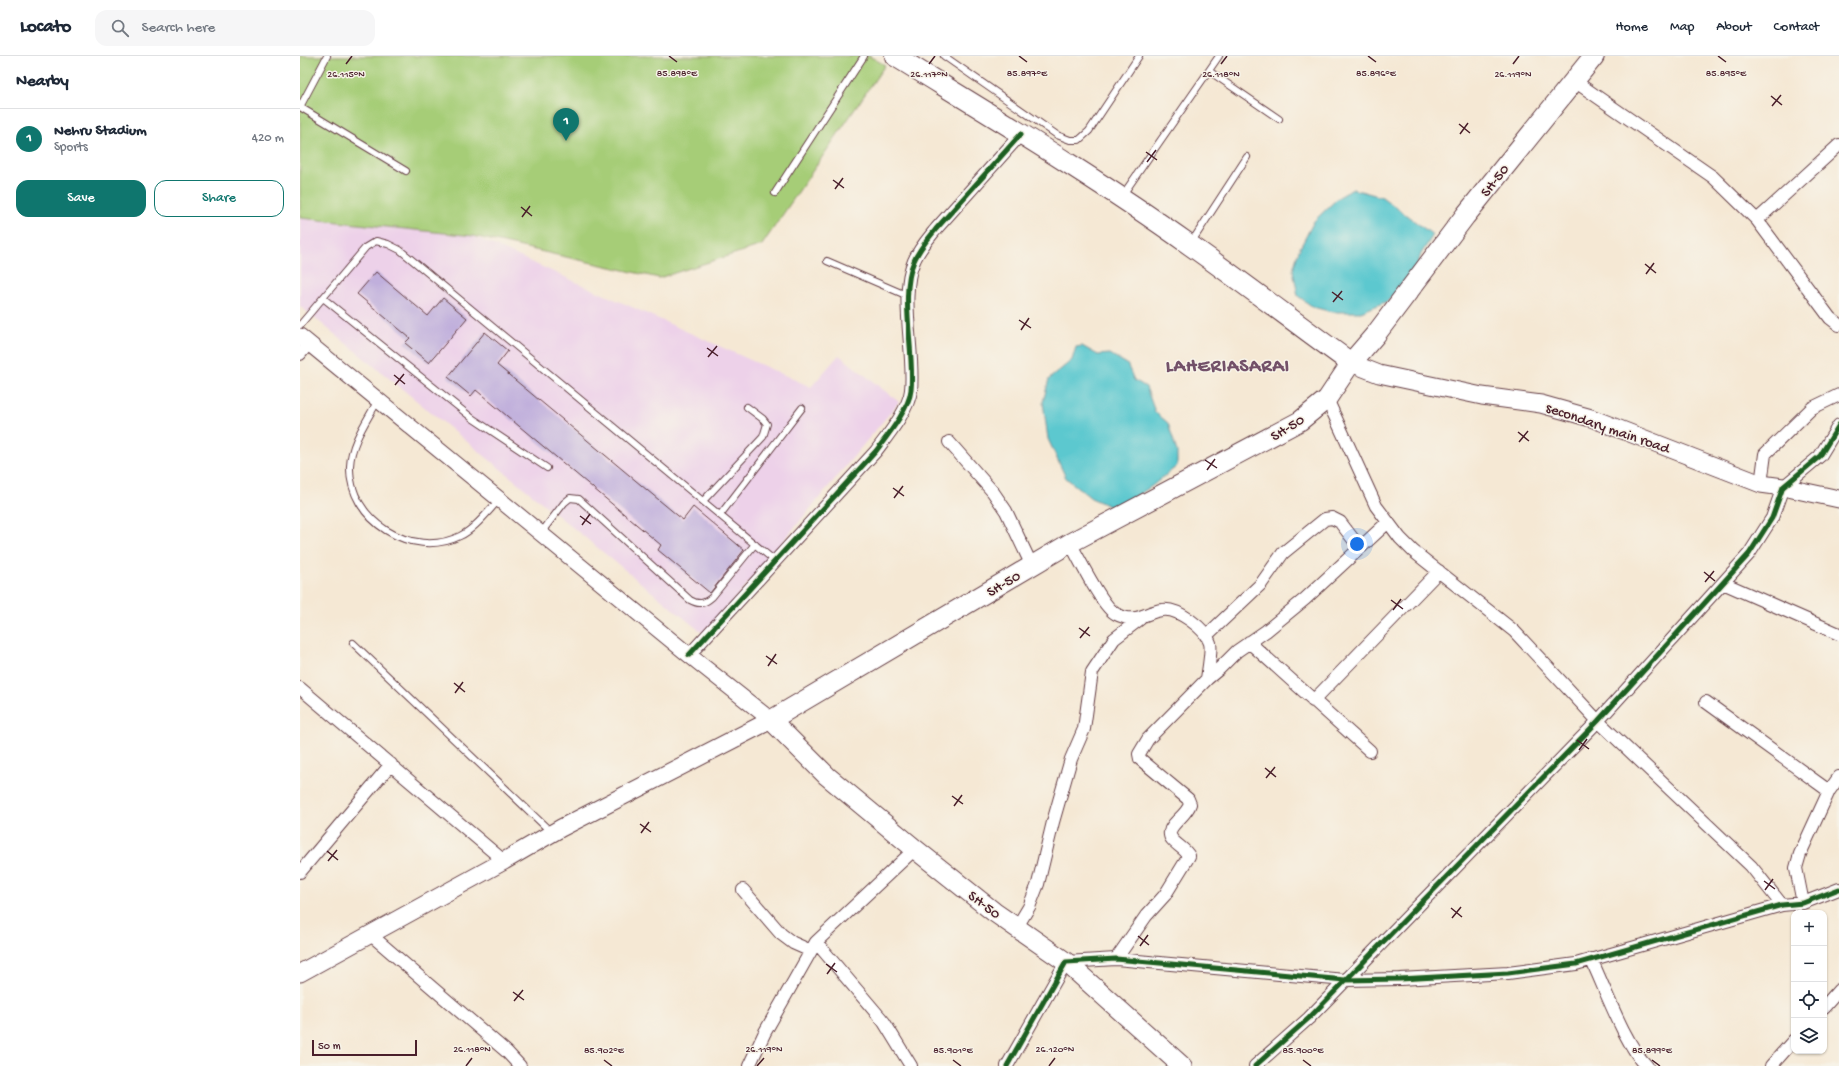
<!DOCTYPE html>
<meta charset="utf-8">
<style>
:root{--surface:#fff;--page:#f6f6f7;--text:#1f2937;--muted:#747a83;--line:#e0e1e3;--accent:#0f766e}
body{margin:0;font-family:"Gochi Hand",sans-serif;background:var(--page);color:var(--text)}
.controls{position:absolute;right:12px;bottom:12px;display:grid;overflow:hidden;border-radius:8px;box-shadow:0 1px 3px #0004}
.controls button{width:36px;height:36px;display:grid;place-items:center;padding:0;border:0;border-bottom:1px solid var(--line);background:var(--surface);color:var(--text);font:20px sans-serif}
.scale{position:absolute;left:12px;bottom:10px;width:105px;box-sizing:border-box;padding-left:4px;border:2px solid #4a1f2b;border-top:0;font-size:11px;line-height:14px;white-space:nowrap;color:#4a1f2b;-webkit-text-stroke:3px #f7f3e8;paint-order:stroke}
.you{position:absolute;left:1057px;top:488px;width:14px;height:14px;margin:-10px;border:3px solid #fff;border-radius:50%;background:#1a73e8;box-shadow:0 0 0 6px #1a73e833}
.badge{display:grid;place-items:center;width:26px;height:26px;border-radius:50%;background:var(--accent);color:#fff;font-size:13px;font-weight:700}
.pin{position:absolute;translate:-50% -33px;filter:drop-shadow(0 1px 2px #0008)}
.pin::after{content:'';position:absolute;top:21px;width:14px;height:12px;background:inherit;clip-path:polygon(0 0,100% 0,50% 100%)}
.list{margin:0;padding:0;list-style:none}
h2{display:flex;justify-content:space-between;align-items:center;height:52px;margin:0;padding:0 16px;font-size:17px}
h2 small{font-size:13px;font-weight:400;color:var(--muted)}
.list li{display:grid;grid-template-columns:26px 1fr auto;gap:12px;align-items:center;box-sizing:border-box;height:60px;padding:0 16px;border-top:1px solid var(--line)}
.list b{display:block;font-size:15px;white-space:nowrap}
.list p{margin:0;font-size:13px;white-space:nowrap;color:var(--muted)}
.list em{font-size:13px;font-style:normal;color:var(--muted)}
.actions{display:flex;gap:8px;padding:12px 16px}
.actions a{flex:1;padding:9px 0;border:1px solid var(--accent);border-radius:12px;text-align:center;font-size:14px;color:var(--accent)}
.actions .main{background:var(--accent);color:#fff}
.icon{flex:none;width:22px;height:22px;fill:none;stroke:currentColor;stroke-width:2;stroke-linecap:round;stroke-linejoin:round}
.map{position:relative;flex:none;width:1539px;height:1010px;overflow:hidden}
header{display:flex;align-items:center;gap:24px;box-sizing:border-box;height:56px;padding:0 20px;background:var(--surface);border-bottom:1px solid var(--line)}
header strong{font-size:19px}
nav{display:flex;gap:22px;margin-inline-start:auto;font-size:14px}
.search{width:280px;height:36px;background:var(--page);display:flex;align-items:center;gap:10px;box-sizing:border-box;padding:0 14px;border-radius:12px;color:var(--muted);font-size:15px}
main{display:flex}
aside{flex:1;background:var(--surface)}
.map>svg:first-child{display:block}
</style>
<header>
<strong>Locato</strong>
<div class="search"><svg class="icon" aria-label="search" viewBox="0 0 24 24"><circle cx="10" cy="10" r="6"/><path d="M15 15l6 6"/></svg>Search here</div>
<nav><a>Home</a><a>Map</a><a>About</a><a>Contact</a></nav>
</header>
<main>
<aside>
<h2>Nearby<small></small></h2>
<ul class="list">
<li><span class="badge">1</span><div><b>Nehru Stadium</b><p>Sports</p></div><em>420 m</em></li>
</ul>
<div class="actions"><a class="main">Save</a><a>Share</a></div>
</aside>
<div class="map">
<svg width="1539" height="1010" viewBox="0 0 1539 1010">
<rect width="100%" height="100%" fill="#f7f3e8"/>
<filter id="ink" filterUnits="userSpaceOnUse"><feTurbulence type="fractalNoise" baseFrequency=".025" numOctaves="2"/><feDisplacementMap in="SourceGraphic" scale="8" xChannelSelector="R" yChannelSelector="G"/><feConvolveMatrix kernelMatrix="1 2 1 2 8 2 1 2 1" color-interpolation-filters="sRGB"/></filter>
<filter id="wash" filterUnits="userSpaceOnUse"><feTurbulence type="fractalNoise" baseFrequency=".012" numOctaves="4" result="noise"/><feDisplacementMap in="SourceGraphic" scale="16" xChannelSelector="R" yChannelSelector="G"/><feGaussianBlur stdDeviation="0.9" result="paint"/><feColorMatrix in="noise" values="0 0 0 0 0 0 0 0 0 0 0 0 0 0 0 0 0 1.4 0 .05"/><feComposite in="paint" operator="in"/></filter>
<g filter="url(#wash)">
<rect width="100%" height="100%" fill="#f5e8d4"/>
<path fill="#edd1e9" d="M 0,162 L 173,180 L 511,331 L 539,299 L 599,346 L 405,579 L 0,250 Z"/>
<path fill="#a6cd77" stroke="#787651" d="M 0,0 L 569,0 L 585,9 L 462,189 L 359,222 L 173,180 L 0,162 Z"/>
<path fill="#5bc8cf" stroke="#52747d" d="M 1053,133 L 1082,141 L 1133,179 L 1121,198 L 1114,219 L 1088,245 L 1061,256 L 1032,256 L 1013,251 L 998,240 L 993,214 L 999,194 L 1014,165 L 1039,141 Z
M 782,290 L 798,299 L 810,298 L 827,308 L 834,324 L 846,331 L 855,356 L 868,367 L 877,396 L 877,410 L 852,430 L 816,453 L 791,442 L 766,422 L 748,383 L 743,346 L 749,323 L 772,304 L 776,291 Z"/>
<g id="blocks">
<path fill="#c0afdc" d="M 76,216 L 128,260 L 143,242 L 167,262 L 129,307 L 105,287 L 110,282 L 57,238 Z
M 185,276 L 208,295 L 197,309 L 383,464 L 393,451 L 444,494 L 410,537 L 358,494 L 361,489 L 176,334 L 171,340 L 148,321 Z"/>
</g>
</g>
<g filter="url(#ink)">
<use href="#blocks" fill-opacity="0" stroke="#643d44" stroke-width="1"/>
<g fill="none" stroke-linecap="round" stroke-linejoin="round">
<g stroke="#643d44" stroke-width="8">
<path id="service" d="M 644,0 L 757,79 L 770,84 L 779,84 L 789,75 L 839,0
M 909,15 L 979,63
M 0,51 L 106,115
M 0,51 L 27,0
M 475,137 L 564,0
M 822,140 L 919,0
M 891,187 L 947,101
M 527,205 L 608,240
M 23,242 L 172,362 L 247,412
M 0,269 L 66,191 L 76,185 L 88,188 L 100,194 L 475,505
M 78,344 C 67,365 51,386 50,410 C 48,464 112,504 160,480 C 175,473 188,455 200,443
M 403,445 L 463,381 L 467,368 L 463,363 L 447,351
M 420,459 L 502,352
M 241,477 L 264,447 L 270,442 L 279,443 L 390,544 C 399,549 404,548 412,541 L 455,488
M 53,587 L 251,776"/>
</g>
<g stroke="#643d44" stroke-width="14">
<path id="minor" d="M 1273,24 L 1413,121 L 1457,164 L 1530,262 L 1539,269
M 1457,164 L 1539,89
M 0,298 L 9,287
M 1027,343 L 1076,450 L 1100,482 L 1113,495 L 1214,575 L 1298,665 L 1451,810 L 1482,849
M 649,386 L 693,436 L 706,455 L 732,510
M 1461,428 L 1465,398 L 1512,352 L 1539,339
M 770,487 C 779,502 802,551 816,558 C 838,569 844,556 862,554 C 877,551 906,573 910,587 C 912,594 908,615 907,623 L 919,613 L 937,595 L 966,575 L 1005,543 L 1088,466
M 1423,527 L 1539,578
M 906,580 L 961,528 L 983,497 L 1025,463 L 1032,462 L 1040,466 L 1060,492
M 949,586 L 1070,695
M 389,599 L 576,395 C 588,379 609,353 611,334 C 615,297 599,238 614,205 C 619,193 628,183 636,173 L 721,78
M 0,632 L 204,805
M 1013,645 L 1139,515
M 1406,646 L 1529,735 L 1500,798 L 1496,812 L 1503,847
M 1529,735 L 1539,721
M 0,816 L 91,708
M 443,834 L 481,878 L 493,887 L 511,895
M 717,871 L 729,851 L 738,828 L 753,766 L 771,703 L 784,673 L 792,616 L 814,583 L 840,563
M 71,879 L 207,996 L 220,1010
M 516,886 L 584,966 L 611,1010
M 816,903 L 846,860 L 865,839 L 889,800 C 885,791 868,786 870,776 C 871,767 887,759 890,748 L 888,743 L 840,703 L 839,698 L 848,683 L 907,623
M 1291,903 C 1305,932 1325,989 1347,1010
M 1524,951 L 1539,934
M 449,1010 L 465,976 L 516,886 L 615,793
M 707,1010 L 766,906 L 816,903 L 1045,924 L 1100,923 L 1208,917 L 1276,908 L 1482,849 L 1503,847 L 1539,833
M 955,1010 L 1009,962 L 1298,665 L 1449,498 L 1472,462 L 1483,431 L 1520,400 L 1539,369
M 1471,1010 L 1494,984"/>
</g>
<g stroke="#643d44" stroke-width="17">
<path id="tertiary" d="M 0,280 L 389,599 L 471,664"/>
</g>
<g stroke="#643d44" stroke-width="19">
<path id="secondary" d="M 1051,307 L 1079,318 L 1182,340 L 1241,348 L 1291,362 L 1461,428 L 1483,431 L 1539,443
M 0,917 L 204,805 L 261,772 L 471,664"/>
</g>
<g stroke="#643d44" stroke-width="21">
<path id="primary" d="M 882,1010 L 766,906 L 694,856 L 615,793 L 527,720 L 471,664 L 770,487 L 1000,365 L 1027,343 L 1051,307"/>
</g>
<g stroke="#643d44" stroke-width="22">
<path id="trunk" d="M 595,0 C 694,61 795,121 890,189 C 944,227 997,268 1051,307 L 1076,278 L 1165,160 L 1294,0"/>
</g>
<use href="#service" stroke="#fff" stroke-width="6"/>
<use href="#minor" stroke="#fff" stroke-width="12"/>
<use href="#tertiary" stroke="#fff" stroke-width="15"/>
<use href="#secondary" stroke="#fff" stroke-width="17"/>
<use href="#primary" stroke="#fff" stroke-width="19"/>
<use href="#trunk" stroke="#fff" stroke-width="20"/>
<g stroke="#f7f3e8" stroke-width="8">
<path id="cycleway" d="M 389,599 L 576,395 C 588,379 609,353 611,334 C 615,297 599,238 614,205 C 619,193 628,183 636,173 L 721,78
M 707,1010 L 766,906 L 816,903 L 1045,924 L 1100,923 L 1208,917 L 1276,908 L 1482,849 L 1503,847 L 1539,833
M 955,1010 L 1009,962 L 1298,665 L 1449,498 L 1472,462 L 1483,431 L 1520,400 L 1539,369"/>
</g>
<use href="#cycleway" stroke="#1b5e20" stroke-width="5"/>
</g>
</g>
<path fill="none" stroke="#4a1f2b" stroke-width="1.5" d="M 369,0 L 377,6M 719,0 L 727,6M 1068,0 L 1076,6M 1418,0 L 1426,6M 46,8 L 52,0M 629,8 L 635,0M 921,8 L 927,0M 1213,8 L 1219,0M 1471,40 L 1482,49M 1472,50 L 1481,39M 1159,68 L 1170,77M 1160,78 L 1168,67M 846,96 L 857,104M 847,106 L 856,94M 533,124 L 544,132M 535,133 L 543,122M 221,151 L 232,160M 222,161 L 230,150M 1345,208 L 1356,217M 1346,218 L 1354,207M 1032,236 L 1043,244M 1033,246 L 1042,235M 719,264 L 731,272M 721,274 L 729,262M 407,292 L 418,300M 408,301 L 417,290M 94,319 L 105,328M 95,329 L 104,318M 1218,376 L 1229,385M 1219,386 L 1228,375M 905,404 L 917,412M 907,414 L 915,403M 593,432 L 604,440M 594,442 L 603,430M 280,460 L 291,468M 282,469 L 290,458M 1404,516 L 1415,525M 1405,526 L 1414,515M 1091,544 L 1103,553M 1093,554 L 1101,543M 779,572 L 790,580M 780,582 L 789,571M 466,600 L 477,608M 468,610 L 476,598M 154,627 L 165,636M 155,637 L 163,626M 1277,684 L 1289,693M 1279,694 L 1287,683M 965,712 L 976,721M 966,722 L 975,711M 652,740 L 663,748M 654,750 L 662,739M 340,768 L 351,776M 341,777 L 349,766M 27,795 L 38,804M 28,805 L 37,794M 1464,825 L 1475,833M 1465,834 L 1473,823M 1151,852 L 1162,861M 1152,862 L 1161,851M 838,880 L 849,889M 840,890 L 848,879M 526,908 L 537,916M 527,918 L 535,907M 213,936 L 224,944M 214,945 L 223,934M 304,1004 L 312,1010M 653,1004 L 661,1010M 1003,1004 L 1011,1010M 1352,1004 L 1360,1010M 166,1010 L 172,1002M 457,1010 L 464,1002M 749,1010 L 755,1002"/>
<g text-anchor="middle" stroke-width="3" stroke-linejoin="round" paint-order="stroke">
<g font-size="15" fill="#4a1f2b" stroke="#f7f3e8">
<text transform="translate(1194 124) rotate(-52)" y="5">SH-50</text>
<text transform="translate(987 371) rotate(-32)" y="5">SH-50</text>
<text transform="translate(1308 371) rotate(19)" y="5">secondary main road</text>
<text transform="translate(703 527) rotate(-31)" y="5">SH-50</text>
<text transform="translate(685 848) rotate(37)" y="5">SH-50</text>
</g>
<g font-size="19" font-weight="bold" letter-spacing="1" fill="#735169" stroke="#f7f3e8">
<text x="928" y="315">LAHERIASARAI</text>
</g>
</g>
<g font-size="10" text-anchor="middle" fill="#4a1f2b" stroke="#f7f3e8" stroke-width="3" stroke-linejoin="round" paint-order="stroke">
<text x="377" y="20">85.898°E</text>
<text x="1426" y="20">85.895°E</text>
<text x="727" y="20">85.897°E</text>
<text x="1076" y="20">85.896°E</text>
<text x="46" y="21">26.115°N</text>
<text x="629" y="21">26.117°N</text>
<text x="921" y="21">26.118°N</text>
<text x="1213" y="21">26.119°N</text>
<text x="172" y="996">26.118°N</text>
<text x="464" y="996">26.119°N</text>
<text x="755" y="996">26.120°N</text>
<text x="304" y="997">85.902°E</text>
<text x="653" y="997">85.901°E</text>
<text x="1003" y="997">85.900°E</text>
<text x="1352" y="997">85.899°E</text>
</g>
</svg>
<div class="controls">
<button>+</button>
<button>−</button>
<button><svg class="icon" aria-label="locate" viewBox="0 0 24 24"><circle cx="12" cy="12" r="6"/><path d="M12 2v4M12 18v4M2 12h4M18 12h4"/></svg></button>
<button><svg class="icon" aria-label="layers" viewBox="0 0 24 24"><path d="M12 4l9 5-9 5-9-5zM3 14l9 5 9-5"/></svg></button>
</div>
<div class="scale">50 m</div>
<div class="you"></div>
<div class="pin badge" style="left:266px;top:85px">1</div>
</div>
</main>
